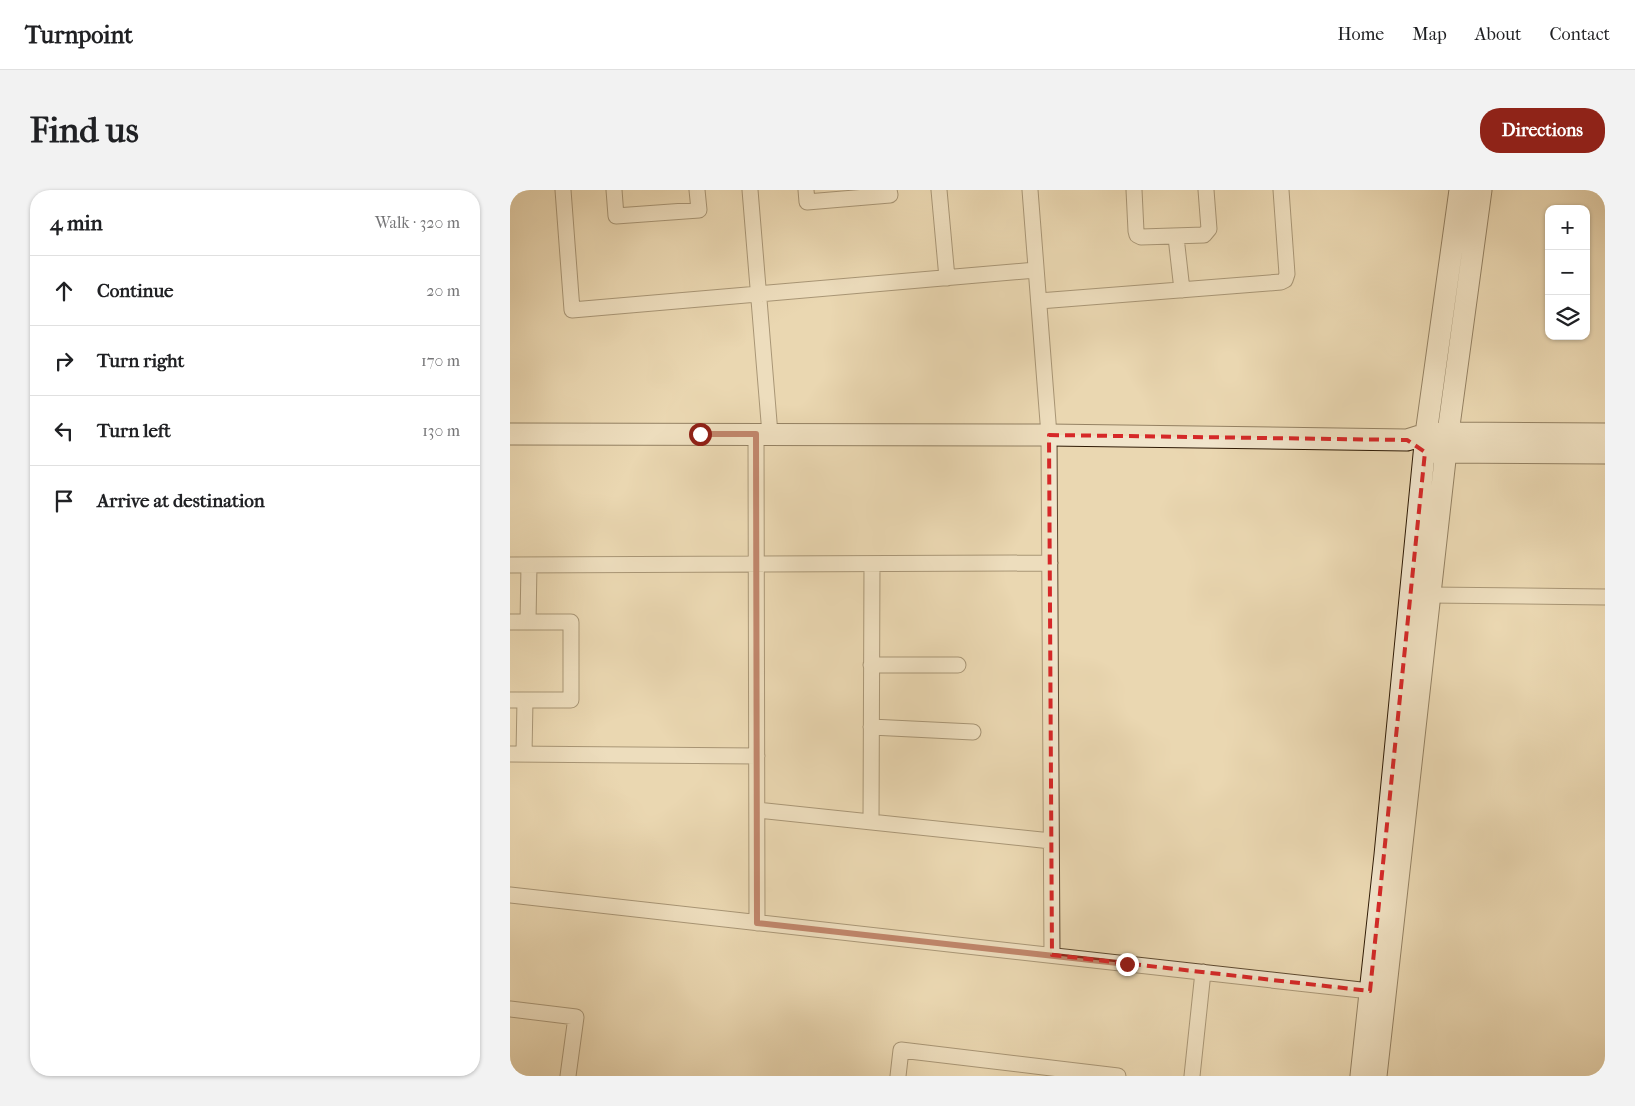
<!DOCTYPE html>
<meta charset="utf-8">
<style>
:root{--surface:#fff;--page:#f2f2f2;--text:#202124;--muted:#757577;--line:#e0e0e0;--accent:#8f2418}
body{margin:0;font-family:"IM FELL French Canon",serif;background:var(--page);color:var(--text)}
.controls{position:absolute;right:15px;top:15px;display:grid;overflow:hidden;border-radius:10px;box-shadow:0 1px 4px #0004}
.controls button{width:45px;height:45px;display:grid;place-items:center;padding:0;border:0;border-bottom:1px solid var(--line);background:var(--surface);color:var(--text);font:25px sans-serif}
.stop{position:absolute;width:15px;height:15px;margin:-11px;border:4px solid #8f2418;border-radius:50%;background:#fff}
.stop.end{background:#8f2418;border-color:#fff;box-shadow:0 1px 5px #0008}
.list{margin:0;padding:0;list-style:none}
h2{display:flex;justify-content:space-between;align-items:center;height:65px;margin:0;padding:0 20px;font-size:21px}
h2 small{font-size:16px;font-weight:400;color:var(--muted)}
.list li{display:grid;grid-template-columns:32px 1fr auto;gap:15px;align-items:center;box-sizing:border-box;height:70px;padding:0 20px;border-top:1px solid var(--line)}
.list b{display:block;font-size:19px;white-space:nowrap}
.list em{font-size:16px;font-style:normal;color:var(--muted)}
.icon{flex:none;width:28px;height:28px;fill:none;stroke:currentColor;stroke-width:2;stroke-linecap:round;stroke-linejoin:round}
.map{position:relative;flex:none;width:1095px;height:886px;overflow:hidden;border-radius:20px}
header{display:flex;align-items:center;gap:30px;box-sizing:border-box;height:70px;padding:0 25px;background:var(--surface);border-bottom:1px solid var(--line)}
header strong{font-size:24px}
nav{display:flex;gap:28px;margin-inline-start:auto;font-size:18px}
.intro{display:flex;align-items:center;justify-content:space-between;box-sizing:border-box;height:120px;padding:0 30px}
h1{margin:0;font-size:35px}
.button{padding:12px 22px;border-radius:20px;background:var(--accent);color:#fff;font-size:18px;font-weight:700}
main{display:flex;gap:30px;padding:0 30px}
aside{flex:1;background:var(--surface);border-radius:20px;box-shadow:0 1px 4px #0004}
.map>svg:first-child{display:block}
</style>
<header>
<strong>Turnpoint</strong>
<nav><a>Home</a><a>Map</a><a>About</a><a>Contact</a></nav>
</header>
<div class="intro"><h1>Find us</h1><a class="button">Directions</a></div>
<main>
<aside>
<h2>4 min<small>Walk · 320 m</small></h2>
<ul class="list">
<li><svg class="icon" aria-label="ahead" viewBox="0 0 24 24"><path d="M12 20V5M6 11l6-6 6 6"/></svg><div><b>Continue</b></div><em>20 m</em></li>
<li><svg class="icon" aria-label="right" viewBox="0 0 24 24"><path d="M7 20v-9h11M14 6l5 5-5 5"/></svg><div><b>Turn right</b></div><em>170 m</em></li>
<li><svg class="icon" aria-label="left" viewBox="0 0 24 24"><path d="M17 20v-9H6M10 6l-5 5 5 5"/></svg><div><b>Turn left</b></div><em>130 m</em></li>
<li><svg class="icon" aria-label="arrive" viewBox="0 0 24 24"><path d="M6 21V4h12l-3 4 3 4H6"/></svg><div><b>Arrive at destination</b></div></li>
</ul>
</aside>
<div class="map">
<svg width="1095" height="886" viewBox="0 0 1095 886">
<rect width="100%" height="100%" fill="#ead7b1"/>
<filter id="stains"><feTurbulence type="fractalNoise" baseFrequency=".004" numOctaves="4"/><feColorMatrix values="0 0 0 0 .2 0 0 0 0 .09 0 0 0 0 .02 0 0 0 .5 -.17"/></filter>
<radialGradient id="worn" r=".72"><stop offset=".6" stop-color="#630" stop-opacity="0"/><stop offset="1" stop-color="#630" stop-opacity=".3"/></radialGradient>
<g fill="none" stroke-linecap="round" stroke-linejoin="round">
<g stroke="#5c482f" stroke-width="17">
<path id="street" d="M 53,0 L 62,120 L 526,80
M 104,0 L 106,26 L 189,20 L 187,0
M 240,0 L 260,244
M 296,0 L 297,12 L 380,5 L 379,0
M 429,0 L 437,88
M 520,0 L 539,245 L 542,765
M 624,0 L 626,41 L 627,45 L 631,47 L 694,45 L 699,39 L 696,0
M 666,47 L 672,100
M 529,111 L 771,92 L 775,90 L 777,84 L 771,0
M 246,244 L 247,733
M 0,375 L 540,373
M 919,405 L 1095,407
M 0,432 L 61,432 L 61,510 L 0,510
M 18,432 L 19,375
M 361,475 L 448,475
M 361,537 L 463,542
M 0,564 L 247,566
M 14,564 L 15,510
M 247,620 L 541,651
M 361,632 L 362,374
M 0,705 L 860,801
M 0,819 L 66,827 L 58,886
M 388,886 L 391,860 L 608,886
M 682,886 L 693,782"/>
</g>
<g stroke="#2d1904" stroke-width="23">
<path id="secondary" d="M 0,244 L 539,245 L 897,250 L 916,244 L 938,243 L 1095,244
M 921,262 L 1095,263
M 851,886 L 875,665 L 916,244 L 950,0
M 866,886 L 938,243 L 971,0"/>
</g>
<use href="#street" stroke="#f1e5cc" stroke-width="15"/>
<use href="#secondary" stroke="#f1e5cc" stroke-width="21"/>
</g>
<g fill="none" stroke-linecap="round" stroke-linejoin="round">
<path stroke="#8f2418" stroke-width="6" d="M 190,244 L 246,244 L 247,733 L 617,774"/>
</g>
<path d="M0 0H1095V886H0ZM 539,245 L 897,250 L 915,262 L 860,801 L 542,765 Z" fill="#ead7b1" fill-opacity=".55" fill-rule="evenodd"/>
<path fill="none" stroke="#d62828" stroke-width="4" stroke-dasharray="10 6" stroke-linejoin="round" d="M 539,245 L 897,250 L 915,262 L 860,801 L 542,765 Z"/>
<rect width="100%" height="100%" filter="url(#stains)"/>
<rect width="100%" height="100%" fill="url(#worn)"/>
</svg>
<div class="controls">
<button>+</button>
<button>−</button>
<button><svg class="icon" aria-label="layers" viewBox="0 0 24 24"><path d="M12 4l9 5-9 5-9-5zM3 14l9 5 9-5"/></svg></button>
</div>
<div class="stop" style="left:190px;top:244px"></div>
<div class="stop end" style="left:617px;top:774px"></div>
</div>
</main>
